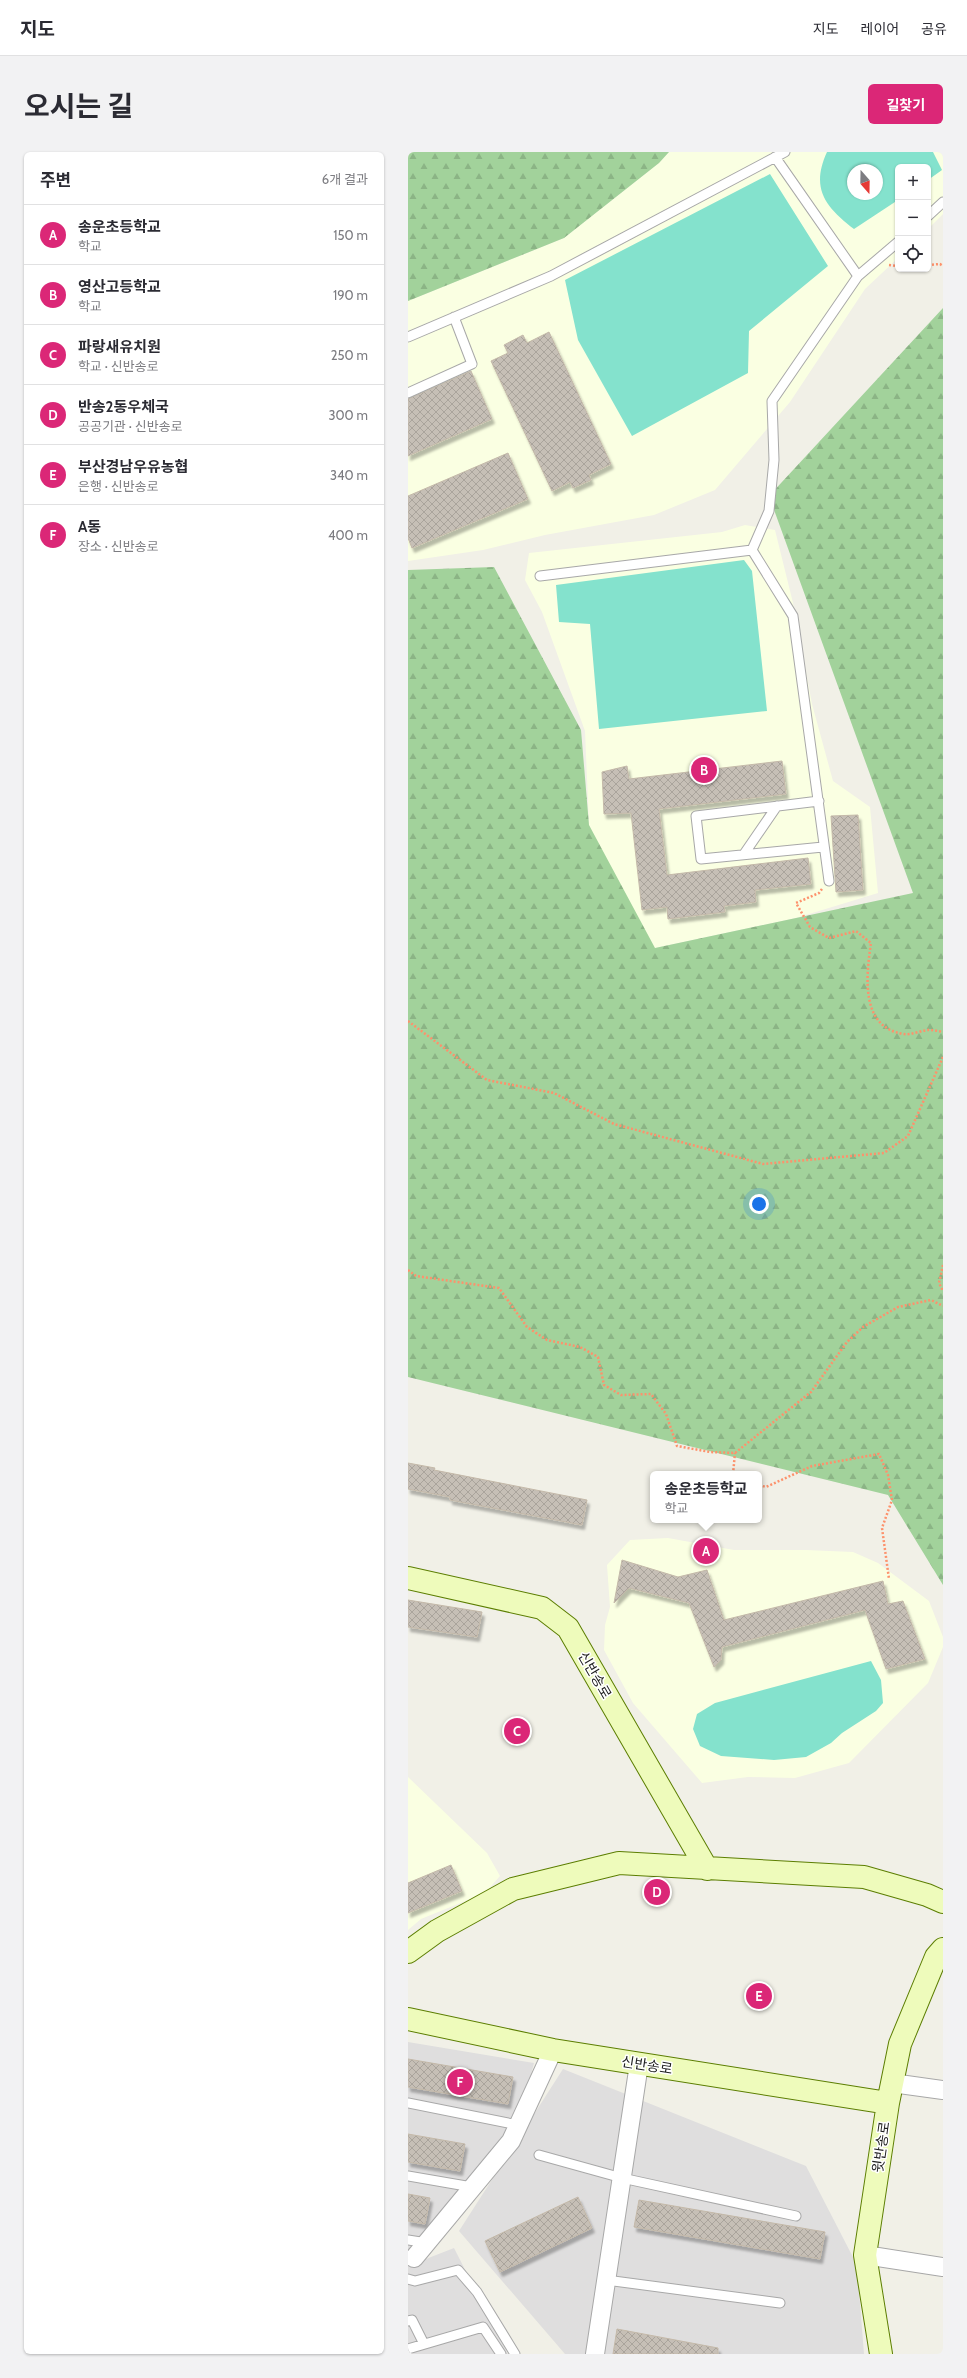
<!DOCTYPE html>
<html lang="ko">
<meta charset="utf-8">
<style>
:root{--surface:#fff;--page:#f2f2f3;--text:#2b2b33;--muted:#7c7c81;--line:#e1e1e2;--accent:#db2777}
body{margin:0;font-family:Cabin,"Noto Sans KR",sans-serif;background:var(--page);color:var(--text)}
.controls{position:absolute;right:12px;top:12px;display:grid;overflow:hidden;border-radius:6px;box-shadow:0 1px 3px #0004}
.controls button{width:36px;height:36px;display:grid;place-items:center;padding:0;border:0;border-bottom:1px solid var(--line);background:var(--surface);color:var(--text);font:20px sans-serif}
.compass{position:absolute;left:439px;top:12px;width:36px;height:36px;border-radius:50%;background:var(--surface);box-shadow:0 1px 3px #0004;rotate:160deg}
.you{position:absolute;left:351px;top:1052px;width:14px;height:14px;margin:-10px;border:3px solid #fff;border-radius:50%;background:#1a73e8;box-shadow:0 0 0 6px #1a73e833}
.badge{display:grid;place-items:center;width:26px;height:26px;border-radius:50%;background:var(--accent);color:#fff;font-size:13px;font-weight:700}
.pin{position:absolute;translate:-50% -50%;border:2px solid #fff;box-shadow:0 1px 4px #0006}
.popup{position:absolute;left:242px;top:1319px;width:112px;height:52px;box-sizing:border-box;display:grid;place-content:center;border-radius:6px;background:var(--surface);filter:drop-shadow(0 1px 3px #0005);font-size:13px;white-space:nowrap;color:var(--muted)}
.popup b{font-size:15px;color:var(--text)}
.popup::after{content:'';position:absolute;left:50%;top:100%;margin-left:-8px;border:8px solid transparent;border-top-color:var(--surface)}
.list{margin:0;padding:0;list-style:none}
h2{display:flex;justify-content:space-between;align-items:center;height:52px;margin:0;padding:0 16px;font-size:17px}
h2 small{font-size:13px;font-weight:400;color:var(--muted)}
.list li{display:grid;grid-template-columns:26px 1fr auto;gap:12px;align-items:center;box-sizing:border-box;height:60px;padding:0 16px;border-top:1px solid var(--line)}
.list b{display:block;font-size:15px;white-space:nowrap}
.list p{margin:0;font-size:13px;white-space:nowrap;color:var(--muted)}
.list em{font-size:13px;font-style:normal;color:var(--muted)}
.icon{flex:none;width:22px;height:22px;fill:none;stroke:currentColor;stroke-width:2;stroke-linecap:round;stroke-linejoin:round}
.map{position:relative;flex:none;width:535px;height:2202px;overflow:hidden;border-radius:6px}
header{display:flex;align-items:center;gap:24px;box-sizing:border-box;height:56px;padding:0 20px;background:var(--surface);border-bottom:1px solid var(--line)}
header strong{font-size:19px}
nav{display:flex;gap:22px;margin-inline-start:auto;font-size:14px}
.intro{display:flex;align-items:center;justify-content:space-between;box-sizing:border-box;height:96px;padding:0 24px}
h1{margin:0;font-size:28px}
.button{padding:10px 18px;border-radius:6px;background:var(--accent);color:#fff;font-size:14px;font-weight:700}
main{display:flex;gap:24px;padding:0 24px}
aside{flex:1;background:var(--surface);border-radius:6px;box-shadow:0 1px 3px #0004}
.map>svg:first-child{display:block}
</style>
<header>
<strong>지도</strong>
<nav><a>지도</a><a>레이어</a><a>공유</a></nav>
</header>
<div class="intro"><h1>오시는 길</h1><a class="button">길찾기</a></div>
<main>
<aside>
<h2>주변<small>6개 결과</small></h2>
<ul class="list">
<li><span class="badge">A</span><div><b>송운초등학교</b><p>학교</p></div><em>150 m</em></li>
<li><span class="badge">B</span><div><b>영산고등학교</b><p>학교</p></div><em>190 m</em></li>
<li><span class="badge">C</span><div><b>파랑새유치원</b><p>학교 · 신반송로</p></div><em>250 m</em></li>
<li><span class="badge">D</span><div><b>반송2동우체국</b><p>공공기관 · 신반송로</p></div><em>300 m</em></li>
<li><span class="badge">E</span><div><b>부산경남우유농협</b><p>은행 · 신반송로</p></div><em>340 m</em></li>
<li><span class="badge">F</span><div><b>A동</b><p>장소 · 신반송로</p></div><em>400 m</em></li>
</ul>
</aside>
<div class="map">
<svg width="535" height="2202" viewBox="0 0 535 2202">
<defs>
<pattern id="forest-firs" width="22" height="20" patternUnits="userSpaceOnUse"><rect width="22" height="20" fill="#a2d29b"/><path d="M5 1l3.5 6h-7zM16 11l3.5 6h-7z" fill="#8bb485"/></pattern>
<pattern id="building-cross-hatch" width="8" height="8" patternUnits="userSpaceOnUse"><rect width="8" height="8" fill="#c6bfb6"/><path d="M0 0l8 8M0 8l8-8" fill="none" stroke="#aaa49c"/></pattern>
<filter id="shadow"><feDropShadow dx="2.5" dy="4.5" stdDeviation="1" flood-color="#0004"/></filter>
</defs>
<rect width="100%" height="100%" fill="#f1f0e7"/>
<path fill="#dfdede" d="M 0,1890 L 126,1911 L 110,1973 L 0,2104 Z
M 155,1917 L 398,2014 L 449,2113 L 456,2202 L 157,2202 L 51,2079 Z
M 46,2096 L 100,2202 L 0,2202 L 0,2114 Z"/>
<path fill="#faffe2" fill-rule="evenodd" d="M 261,0 L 535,0 L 535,62 L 520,77 L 520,15 L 490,15 L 490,106 L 457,137 L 382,250 L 307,338 L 246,363 L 137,383 L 75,398 L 0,409 L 0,149 L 156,86 L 251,11 ZM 445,18 L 469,18 L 469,42 L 445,42 Z
M 337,373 L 367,378 L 385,451 L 404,552 L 425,629 L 462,655 L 470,741 L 388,766 L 238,798 L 181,673 L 177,579 L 134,460 L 117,428 L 121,401 L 314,380 Z
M 260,1386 L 326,1398 L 398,1398 L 445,1400 L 470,1411 L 521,1449 L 535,1485 L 535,1495 L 520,1531 L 441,1611 L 387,1626 L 340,1625 L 294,1631 L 225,1551 L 196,1498 L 197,1473 L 202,1455 L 199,1413 L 222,1388 Z
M 0,1625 L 79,1701 L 92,1724 L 77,1741 L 13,1767 L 0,1778 Z"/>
<path fill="url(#forest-firs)" d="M 0,0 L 261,0 L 251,11 L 156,86 L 0,149 Z
M 535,156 L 535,1433 L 480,1343 L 0,1225 L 0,418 L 86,415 L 173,578 L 181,673 L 247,796 L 505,741 L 361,344 Z"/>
<path fill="#84e2cd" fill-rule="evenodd" d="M 419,0 L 525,0 L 534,18 L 520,28 L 520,15 L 490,15 L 490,48 L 446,77 C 418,55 402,37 419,0 ZM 445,18 L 469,18 L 469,42 L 445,42 Z
M 362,22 L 420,114 L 341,179 L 340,221 L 224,284 L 170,188 L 157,128 Z
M 336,408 L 344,419 L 359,559 L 191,577 L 182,472 L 151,470 L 148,433 Z
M 463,1509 L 473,1528 L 475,1551 L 468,1559 L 434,1581 L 423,1591 L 398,1605 L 366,1608 L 313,1604 L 292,1594 L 285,1577 L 289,1562 L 307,1551 Z"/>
<path fill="url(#building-cross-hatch)" stroke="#c4b9a9" filter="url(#shadow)" d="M 141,180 L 203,312 L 181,323 L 183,328 L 165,336 L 162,330 L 144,339 L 83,209 L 100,201 L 96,193 L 115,183 L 119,191 Z
M 63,219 L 84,267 L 0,304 L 0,247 Z
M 100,301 L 120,347 L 4,396 L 0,386 L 0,344 Z
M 374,609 L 378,642 L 251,657 L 259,723 L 400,706 L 403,732 L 347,738 L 348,750 L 316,754 L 317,760 L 260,767 L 259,755 L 234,758 L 223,661 L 196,662 L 194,620 L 219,614 L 221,627 Z
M 450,663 L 455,738 L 428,740 L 423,664 Z
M 0,1311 L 27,1316 L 26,1318 L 179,1348 L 174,1373 L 42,1348 L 42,1345 L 0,1337 Z
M 214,1408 L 270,1425 L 299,1418 L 316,1468 L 475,1429 L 480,1452 L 495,1449 L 517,1507 L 478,1517 L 457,1458 L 314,1495 L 313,1508 L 306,1515 L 281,1451 L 221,1436 L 206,1451 Z
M 0,1448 L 74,1460 L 69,1485 L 0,1475 Z
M 43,1713 L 54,1739 L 0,1761 L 0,1731 Z
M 0,1907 L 105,1925 L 100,1952 L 0,1935 Z
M 0,1982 L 57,1992 L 52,2019 L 0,2010 Z
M 0,2042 L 22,2046 L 17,2072 L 0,2069 Z
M 170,2045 L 184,2076 L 92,2120 L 77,2089 Z
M 231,2048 L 417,2080 L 412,2107 L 226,2075 Z
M 209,2177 L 310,2196 L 310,2202 L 205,2202 Z"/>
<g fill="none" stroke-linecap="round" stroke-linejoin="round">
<g stroke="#a8a8a8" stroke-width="11">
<path id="lane" d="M 367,5 L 450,124
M 520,64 L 535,50
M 0,185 L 143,124 L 377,0
M 0,241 L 64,212 L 46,165
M 132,424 L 344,398
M 411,649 L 288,664 L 293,707 L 415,695
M 336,702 L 369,654
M 421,729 L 385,464 L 344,398 L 361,359 L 366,308 L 364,249 L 450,124 L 490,90
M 0,1951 L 110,1973
M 131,2003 L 214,2026 L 388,2064
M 0,2024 L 64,2035
M 0,2088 L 19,2091
M 0,2127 L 7,2129 L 50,2118 L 69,2140 L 107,2202
M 198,2128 L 372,2151
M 0,2169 L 4,2168 L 16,2192
M 0,2197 L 75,2175 L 93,2202"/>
</g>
<g stroke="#a8a8a8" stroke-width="20">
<path id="street" d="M 484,1931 L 535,1938
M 457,2103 L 535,2115
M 6,2106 L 103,1989 L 145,1898
M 187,2202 L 231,1912"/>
</g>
<g stroke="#5c7e02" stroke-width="24">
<path id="secondary" d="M 0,1426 L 134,1456 L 160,1476 L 299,1717
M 0,1800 L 29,1779 L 105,1737 L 211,1711 L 456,1725 L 519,1743 L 535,1750
M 0,1867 L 145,1898 L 480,1951
M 473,2202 L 457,2103 L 480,1951 L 492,1892 L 528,1805 L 535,1797"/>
</g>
<path stroke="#fd926c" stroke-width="2.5" stroke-dasharray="2 2" stroke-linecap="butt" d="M 481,113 L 490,114
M 520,113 L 532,112 L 535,114
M 414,737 L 411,741 L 388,751 L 402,775 L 421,786 L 448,779 L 463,791 C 458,824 452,876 496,882 C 503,883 512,879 520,878 C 525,878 530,879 535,880
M 0,869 L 79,928 L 146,941 L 206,972 L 355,1012 L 476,1001 L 500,984 L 535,905
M 535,1113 L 531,1131 L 535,1139
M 0,1118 L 8,1124 L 91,1136 L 119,1175 L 139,1188 L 172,1195 L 190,1205 L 196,1233 L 213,1243 L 243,1242 L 258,1262 L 269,1294 L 302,1300 L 327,1301 L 403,1240 L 439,1190 L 455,1175 L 490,1155 L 523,1148 L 535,1154
M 325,1322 L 327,1301
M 351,1333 L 358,1335 L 404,1314 L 471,1302 L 480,1323 L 484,1348 L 474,1376 L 481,1427"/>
<use href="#lane" stroke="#fff" stroke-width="9"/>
<use href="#street" stroke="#fff" stroke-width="18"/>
<use href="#secondary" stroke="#eefbbb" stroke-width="22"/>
</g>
<g text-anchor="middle" stroke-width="3" stroke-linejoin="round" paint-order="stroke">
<g font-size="14" fill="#212121" stroke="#fff">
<text transform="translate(187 1523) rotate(60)" y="5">신반송로</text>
<text transform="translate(239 1913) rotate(9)" y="5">신반송로</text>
<text transform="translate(473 1995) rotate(-82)" y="5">윗반송로</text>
</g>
</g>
</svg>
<div class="controls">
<button>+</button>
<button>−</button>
<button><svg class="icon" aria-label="locate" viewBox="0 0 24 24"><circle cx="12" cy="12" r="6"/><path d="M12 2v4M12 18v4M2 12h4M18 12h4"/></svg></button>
</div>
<svg class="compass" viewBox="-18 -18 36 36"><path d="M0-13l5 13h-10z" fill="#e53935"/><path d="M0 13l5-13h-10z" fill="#7c7c81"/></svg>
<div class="you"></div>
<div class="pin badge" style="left:298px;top:1399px">A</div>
<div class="popup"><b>송운초등학교</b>학교</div>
<div class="pin badge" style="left:296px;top:618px">B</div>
<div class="pin badge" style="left:109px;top:1579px">C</div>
<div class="pin badge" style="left:249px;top:1740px">D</div>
<div class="pin badge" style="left:351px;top:1844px">E</div>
<div class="pin badge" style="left:52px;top:1930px">F</div>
</div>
</main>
